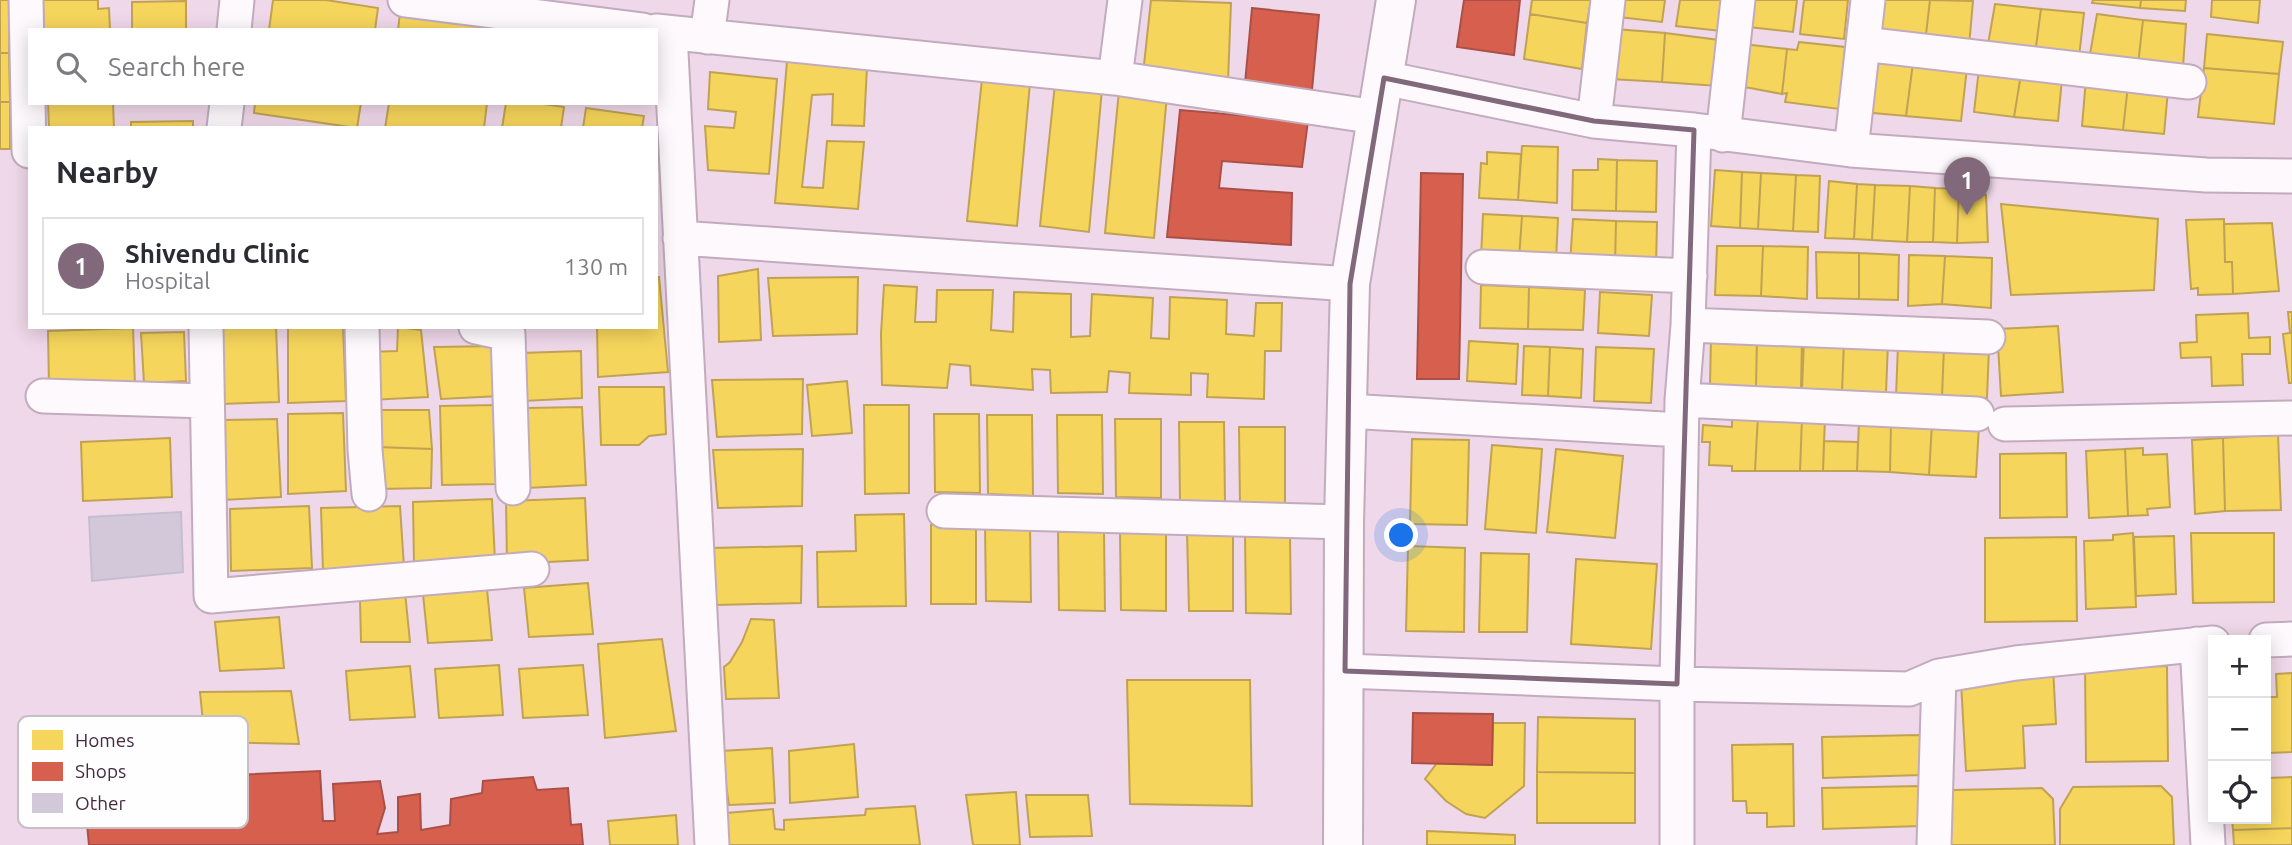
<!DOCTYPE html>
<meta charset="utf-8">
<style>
:root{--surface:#fff;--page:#f7f7f7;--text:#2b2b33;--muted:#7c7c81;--line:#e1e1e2;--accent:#81687b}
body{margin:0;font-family:Ubuntu,sans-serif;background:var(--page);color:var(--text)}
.controls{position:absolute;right:21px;bottom:21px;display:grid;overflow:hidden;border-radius:0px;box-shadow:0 4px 18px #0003}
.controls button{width:63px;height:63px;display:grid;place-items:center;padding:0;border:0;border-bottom:2px solid var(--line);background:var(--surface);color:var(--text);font:35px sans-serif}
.you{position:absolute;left:1402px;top:536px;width:24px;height:24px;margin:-18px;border:5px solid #fff;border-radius:50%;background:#1a73e8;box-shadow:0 0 0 10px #1a73e833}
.badge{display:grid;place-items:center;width:46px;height:46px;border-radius:50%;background:var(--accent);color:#fff;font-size:23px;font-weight:700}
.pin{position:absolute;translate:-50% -58px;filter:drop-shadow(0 2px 4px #0008)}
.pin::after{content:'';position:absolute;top:37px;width:24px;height:21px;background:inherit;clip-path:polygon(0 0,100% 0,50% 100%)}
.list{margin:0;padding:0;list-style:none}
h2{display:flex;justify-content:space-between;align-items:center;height:91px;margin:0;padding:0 28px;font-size:30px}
h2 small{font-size:23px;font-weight:400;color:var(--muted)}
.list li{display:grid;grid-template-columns:46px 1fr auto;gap:21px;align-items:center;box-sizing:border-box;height:98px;margin:0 14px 14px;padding:0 14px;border:2px solid var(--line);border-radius:0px}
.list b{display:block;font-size:26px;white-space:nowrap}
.list p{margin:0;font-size:23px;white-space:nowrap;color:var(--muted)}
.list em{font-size:23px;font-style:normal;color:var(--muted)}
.icon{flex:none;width:38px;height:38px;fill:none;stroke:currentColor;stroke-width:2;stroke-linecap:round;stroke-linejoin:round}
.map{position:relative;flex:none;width:2292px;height:845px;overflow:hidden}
.search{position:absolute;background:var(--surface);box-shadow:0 4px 18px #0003;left:28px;top:28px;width:630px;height:77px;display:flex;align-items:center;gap:18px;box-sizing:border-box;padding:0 24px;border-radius:0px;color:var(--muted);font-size:26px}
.panel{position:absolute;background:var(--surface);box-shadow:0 4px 18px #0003;left:28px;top:126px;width:630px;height:203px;border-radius:0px}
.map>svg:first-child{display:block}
</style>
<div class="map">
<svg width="2292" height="845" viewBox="0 0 2292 845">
<rect width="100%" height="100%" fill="#efd8e9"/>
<path fill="#f6d55c" stroke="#c1a254" stroke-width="2" d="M 0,0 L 10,0 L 9,53 L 0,53 Z
M 43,0 L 98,0 L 98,9 L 109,8 L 110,30 L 44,30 Z
M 273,0 L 326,0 L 378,8 L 375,30 L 269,30 Z
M 1151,0 L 1231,3 L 1228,81 L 1143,74 Z
M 1532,0 L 1591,0 L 1587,23 L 1530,14 Z
M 1621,0 L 1665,0 L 1662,22 L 1619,17 Z
M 1680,0 L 1723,0 L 1721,31 L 1676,26 Z
M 1752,0 L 1797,0 L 1793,32 L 1749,27 Z
M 1804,0 L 1848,0 L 1844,39 L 1800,34 Z
M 1883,0 L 1930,0 L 1925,43 L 1877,38 Z
M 1930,0 L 1973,1 L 1969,46 L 1925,43 Z
M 2093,0 L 2141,0 L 2140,8 L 2092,3 Z
M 2141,0 L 2186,0 L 2185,11 L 2140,8 Z
M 2212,0 L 2260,0 L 2258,23 L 2211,17 Z
M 186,1 L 186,30 L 132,30 L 132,2 Z
M 1995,4 L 2041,9 L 2035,54 L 1987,50 Z
M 2041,9 L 2084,13 L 2079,57 L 2035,54 Z
M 400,13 L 497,27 L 496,30 L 398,30 Z
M 1530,14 L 1587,23 L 1582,69 L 1524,59 Z
M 2097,14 L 2143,20 L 2138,65 L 2089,60 Z
M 2143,20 L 2186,24 L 2183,67 L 2138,65 Z
M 1615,29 L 1665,33 L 1662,82 L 1611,79 Z
M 1665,33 L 1719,40 L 1718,86 L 1662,82 Z
M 2207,34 L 2283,42 L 2279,74 L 2204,68 Z
M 1799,42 L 1845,47 L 1839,109 L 1785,102 L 1787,93 L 1782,94 L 1787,49 L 1797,50 Z
M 1743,44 L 1787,49 L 1782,94 L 1739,86 Z
M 0,53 L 9,53 L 10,102 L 0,102 Z
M 1871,57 L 1913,63 L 1906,116 L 1862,112 Z
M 787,61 L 867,67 L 864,126 L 832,125 L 833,94 L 812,95 L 802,187 L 823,188 L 827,141 L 864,142 L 858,209 L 775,203 Z
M 1913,63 L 1967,68 L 1961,121 L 1906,116 Z
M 2204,68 L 2279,74 L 2274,124 L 2198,117 Z
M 1979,69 L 2021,74 L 2014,117 L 1974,112 Z
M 710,72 L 777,79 L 769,174 L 708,170 L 705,126 L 734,128 L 736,112 L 708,109 Z
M 2021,74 L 2062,79 L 2058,121 L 2014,117 Z
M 982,79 L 1030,83 L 1017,226 L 967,221 Z
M 2086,79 L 2128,85 L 2123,130 L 2082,126 Z
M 1055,84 L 1102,89 L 1089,232 L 1040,226 Z
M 2128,85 L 2168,90 L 2164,134 L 2123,130 Z
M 1119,91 L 1167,95 L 1154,238 L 1105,233 Z
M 0,102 L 10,102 L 10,149 L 0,149 Z
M 48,103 L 113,103 L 114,128 L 49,128 Z
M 255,103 L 361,103 L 357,128 L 254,113 Z
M 389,103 L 487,103 L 484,128 L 385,128 Z
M 506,103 L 537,103 L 564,107 L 561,128 L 502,128 Z
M 586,108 L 644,116 L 642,128 L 583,128 Z
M 193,121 L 193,128 L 131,128 L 131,122 Z
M 1522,146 L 1558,147 L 1557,203 L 1518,200 Z
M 1487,152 L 1521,154 L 1518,200 L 1479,198 L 1481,163 L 1487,164 Z
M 1598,159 L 1617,160 L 1616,211 L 1572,210 L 1573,170 L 1598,170 Z
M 1617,160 L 1657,161 L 1656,212 L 1616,211 Z
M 1715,170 L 1742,172 L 1740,228 L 1711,226 Z
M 1742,172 L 1761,173 L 1758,229 L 1740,228 Z
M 1761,173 L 1796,175 L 1793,231 L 1758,229 Z
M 1796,175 L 1820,176 L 1818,232 L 1793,231 Z
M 1829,181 L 1857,184 L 1854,239 L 1825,238 Z
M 1857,184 L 1875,185 L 1872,240 L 1854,239 Z
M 1875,185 L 1910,186 L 1907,242 L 1872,240 Z
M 1910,186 L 1935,188 L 1933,242 L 1907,242 Z
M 1935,188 L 1959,189 L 1957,243 L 1933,242 Z
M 1959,189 L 1986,195 L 1988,242 L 1957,243 Z
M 2001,204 L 2158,219 L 2154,290 L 2011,295 Z
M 1483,214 L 1522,216 L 1519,259 L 1481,258 Z
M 1522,216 L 1558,218 L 1556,260 L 1519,259 Z
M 1573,219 L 1616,221 L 1615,265 L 1570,264 Z
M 2224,219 L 2225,262 L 2232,262 L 2233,294 L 2198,295 L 2198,288 L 2191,289 L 2186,220 Z
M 1616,221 L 1657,222 L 1656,267 L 1615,265 Z
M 2272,223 L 2279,291 L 2233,294 L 2232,262 L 2225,262 L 2224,224 Z
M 1717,246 L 1763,246 L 1761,296 L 1715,295 Z
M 1763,246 L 1808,247 L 1807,299 L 1761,296 Z
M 1816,252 L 1859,253 L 1859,299 L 1817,298 Z
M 1859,253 L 1899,255 L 1898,300 L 1859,299 Z
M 1909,255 L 1945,256 L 1942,304 L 1908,306 Z
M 1945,256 L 1992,258 L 1991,308 L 1942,304 Z
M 758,269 L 761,340 L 719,342 L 718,276 Z
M 656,277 L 659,277 L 668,372 L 598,377 L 597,327 L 656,327 Z
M 858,277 L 857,334 L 773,336 L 768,278 Z
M 884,285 L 917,287 L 915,322 L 936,322 L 937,290 L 993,290 L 991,330 L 1013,332 L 1014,292 L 1071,294 L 1071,337 L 1090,336 L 1092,294 L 1153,298 L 1151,338 L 1169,339 L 1170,297 L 1227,300 L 1226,334 L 1254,336 L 1256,303 L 1282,303 L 1281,351 L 1265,351 L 1264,399 L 1207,397 L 1208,374 L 1191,373 L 1191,395 L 1129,393 L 1130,373 L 1109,371 L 1107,392 L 1051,393 L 1050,370 L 1032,369 L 1033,390 L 971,385 L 970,366 L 950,364 L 947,388 L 882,385 L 881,334 Z
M 1481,285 L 1529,287 L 1528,329 L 1480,328 Z
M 1529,287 L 1585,290 L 1583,330 L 1528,329 Z
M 1600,292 L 1652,295 L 1649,336 L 1598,333 Z
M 2288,312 L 2292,312 L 2292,383 L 2289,383 L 2283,334 L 2290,333 Z
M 2248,313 L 2249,338 L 2270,337 L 2270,354 L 2242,354 L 2243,385 L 2212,386 L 2211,357 L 2181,358 L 2180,343 L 2197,342 L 2196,315 Z
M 2058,326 L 2063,392 L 2001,396 L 1997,329 Z
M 221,327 L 276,327 L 279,402 L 221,404 Z
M 288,327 L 343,327 L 346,401 L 288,403 Z
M 398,327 L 421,330 L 428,397 L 369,400 L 368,352 L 397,351 Z
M 133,328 L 135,385 L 49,388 L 48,331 Z
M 184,332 L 186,381 L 144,383 L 141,333 Z
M 1711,336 L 1757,337 L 1756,388 L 1710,386 Z
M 1757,337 L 1802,338 L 1801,389 L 1756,388 Z
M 1804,340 L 1844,341 L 1842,392 L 1802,390 Z
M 1469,341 L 1518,344 L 1516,384 L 1467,381 Z
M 1844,341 L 1888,343 L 1886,393 L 1842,392 Z
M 1898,345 L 1944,346 L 1942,397 L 1896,396 Z
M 498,346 L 500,396 L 441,399 L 434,347 Z
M 1524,346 L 1550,347 L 1548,396 L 1522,395 Z
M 1944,346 L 1989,347 L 1987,398 L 1942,397 Z
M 1550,347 L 1583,349 L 1581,398 L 1548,396 Z
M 1596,347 L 1654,349 L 1651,403 L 1594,401 Z
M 581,351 L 582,398 L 523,401 L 521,353 Z
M 803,379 L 802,434 L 717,437 L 712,380 Z
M 847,381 L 852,433 L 812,436 L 807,385 Z
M 599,387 L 664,387 L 666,434 L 649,436 L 639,445 L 601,445 Z
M 497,405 L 499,484 L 442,485 L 440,406 Z
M 864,405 L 909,405 L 909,493 L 865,494 Z
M 582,407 L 586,485 L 527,488 L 527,408 Z
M 378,410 L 429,410 L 432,449 L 377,447 Z
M 1732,412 L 1758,415 L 1755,471 L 1732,471 L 1732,466 L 1709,465 L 1710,442 L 1702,442 L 1703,425 L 1732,427 Z
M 343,413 L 346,491 L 288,494 L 288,414 Z
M 934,414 L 979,414 L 980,493 L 935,492 Z
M 987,415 L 1032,415 L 1033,496 L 988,494 Z
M 1057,415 L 1102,415 L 1103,494 L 1058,493 Z
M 1758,415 L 1802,418 L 1800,471 L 1755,471 Z
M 1802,418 L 1825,418 L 1823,471 L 1800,471 Z
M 277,419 L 281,497 L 222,500 L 222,420 Z
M 1115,419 L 1161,419 L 1161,498 L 1116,497 Z
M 1859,421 L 1891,422 L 1890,472 L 1857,471 Z
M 1179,422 L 1224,422 L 1225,502 L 1180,501 Z
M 1891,422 L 1932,423 L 1929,475 L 1890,472 Z
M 1932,423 L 1979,425 L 1976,477 L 1929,475 Z
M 1239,427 L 1285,427 L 1285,507 L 1240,506 Z
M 2278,434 L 2281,510 L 2225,511 L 2223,438 Z
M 170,438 L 172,497 L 83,501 L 81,442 Z
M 2223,438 L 2225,511 L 2195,514 L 2192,440 Z
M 1412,439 L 1469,440 L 1467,525 L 1410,524 Z
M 1824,441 L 1858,442 L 1857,471 L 1823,471 Z
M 1492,445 L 1542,449 L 1536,533 L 1485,529 Z
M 377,447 L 432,449 L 431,488 L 378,489 Z
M 2143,448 L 2143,455 L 2167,454 L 2170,507 L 2147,509 L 2148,515 L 2128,516 L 2125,449 Z
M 803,449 L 802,506 L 718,508 L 713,450 Z
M 1556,449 L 1623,456 L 1615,538 L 1547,532 Z
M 2125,449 L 2128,516 L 2089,518 L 2086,451 Z
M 2066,453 L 2067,517 L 2000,518 L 2000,454 Z
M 585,498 L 588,560 L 507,564 L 506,501 Z
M 492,499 L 495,561 L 414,564 L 413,502 Z
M 309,506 L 312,568 L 231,571 L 230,509 Z
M 400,506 L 404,567 L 323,571 L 321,508 Z
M 904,514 L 906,606 L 818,607 L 817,552 L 856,551 L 855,515 Z
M 985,523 L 1030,523 L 1031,602 L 986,601 Z
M 931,525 L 976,525 L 976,604 L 931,604 Z
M 1058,532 L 1104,532 L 1105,611 L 1059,610 Z
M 1120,532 L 1166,532 L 1166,611 L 1121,610 Z
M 1187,532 L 1233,532 L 1233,611 L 1189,611 Z
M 2133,533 L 2136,607 L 2086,609 L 2084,541 L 2113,540 L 2113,535 Z
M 2191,533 L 2274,533 L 2274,602 L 2193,603 Z
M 1245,534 L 1290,534 L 1291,614 L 1246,613 Z
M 2174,536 L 2176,594 L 2136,596 L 2134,537 Z
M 2076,537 L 2077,621 L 1985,622 L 1985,538 Z
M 802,546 L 801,603 L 716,605 L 711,548 Z
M 1408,546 L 1465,548 L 1464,632 L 1406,631 Z
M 1481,553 L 1529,554 L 1527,632 L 1479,632 Z
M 1576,559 L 1657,564 L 1651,649 L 1571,644 Z
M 588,583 L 593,634 L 529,637 L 524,588 Z
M 487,589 L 492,640 L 428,643 L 423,594 Z
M 405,592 L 410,642 L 361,642 L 360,600 Z
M 279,617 L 284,668 L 220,671 L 215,622 Z
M 751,619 L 774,620 L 779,698 L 726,699 L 724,667 L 730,662 L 742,642 Z
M 662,639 L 676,731 L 605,738 L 598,644 Z
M 499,665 L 503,715 L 439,718 L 435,669 Z
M 583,665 L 588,715 L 523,718 L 519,669 Z
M 410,666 L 415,717 L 350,720 L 346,671 Z
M 2167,666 L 2168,761 L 2086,762 L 2085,667 Z
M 2053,667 L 2056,724 L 2023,726 L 2025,768 L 1966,771 L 1961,682 Z
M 2292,673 L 2292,752 L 2266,753 L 2266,697 L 2277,697 L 2276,674 Z
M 1127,680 L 1250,680 L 1252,806 L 1130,804 Z
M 291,691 L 299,744 L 205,742 L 200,692 Z
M 1538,717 L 1635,719 L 1635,773 L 1537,772 Z
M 1493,723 L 1525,723 L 1524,786 L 1485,818 L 1466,814 L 1446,801 L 1425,779 L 1437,763 L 1492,765 Z
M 1920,735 L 1921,775 L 1823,778 L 1822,737 Z
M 854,744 L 858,797 L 790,803 L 789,751 Z
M 1793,744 L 1794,826 L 1767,827 L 1767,813 L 1747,813 L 1746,801 L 1733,801 L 1732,745 Z
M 772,748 L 775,803 L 729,805 L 721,751 Z
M 1537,772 L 1635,773 L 1635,823 L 1537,823 Z
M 2292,777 L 2292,828 L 2233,830 L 2232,819 L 2266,819 L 2266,778 Z
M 1920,786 L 1921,826 L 1823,829 L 1822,788 Z
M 2161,786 L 2172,797 L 2174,845 L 2060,845 L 2060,809 L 2073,787 Z
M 2042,788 L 2053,799 L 2055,845 L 1941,845 L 1941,812 L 1954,790 Z
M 1016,792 L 1020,845 L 973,845 L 966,795 Z
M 1026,795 L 1088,795 L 1092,836 L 1030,837 Z
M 915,806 L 920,845 L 729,845 L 727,813 L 773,809 L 775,829 L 784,830 L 784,820 L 865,815 L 866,809 Z
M 676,815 L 678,845 L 610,845 L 608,821 Z
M 2292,828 L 2292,845 L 2234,845 L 2233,830 Z
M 1427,831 L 1515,835 L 1515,845 L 1427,845 Z"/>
<path fill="#d6604d" stroke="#ab5049" stroke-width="2" d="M 1464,0 L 1520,0 L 1514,55 L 1457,47 Z
M 1252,8 L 1319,15 L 1312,90 L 1245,83 Z
M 1180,110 L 1308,121 L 1302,167 L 1222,161 L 1219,188 L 1292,193 L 1291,245 L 1167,237 Z
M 1421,173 L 1463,174 L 1459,379 L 1417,379 Z
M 1413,713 L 1493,714 L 1492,765 L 1412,763 Z
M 320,771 L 323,821 L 335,821 L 333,784 L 380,781 L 385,808 L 377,834 L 398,832 L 398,797 L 420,794 L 421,830 L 450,825 L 451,799 L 482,793 L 483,781 L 533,777 L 537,790 L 568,788 L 571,825 L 581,824 L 583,845 L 89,845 L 83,782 Z"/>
<path fill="#d2c8d9" stroke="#c5bed2" stroke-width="2" d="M 181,512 L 183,572 L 92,581 L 89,517 Z"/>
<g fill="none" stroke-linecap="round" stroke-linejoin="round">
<g stroke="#c2abbd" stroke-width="37">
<path id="street" d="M 26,0 L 29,151
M 405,0 L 643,30
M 234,30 L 237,0
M 656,31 L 1115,78 L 1376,117
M 670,33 L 712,845
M 707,37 L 712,0
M 1863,44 L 2189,82
M 1115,78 L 1125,0
M 1384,78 L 1594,121 L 1694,130 L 1851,150 L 2206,175 L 2292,176
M 1594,121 L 1608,0
M 224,128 L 227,103
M 1723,135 L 1738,0
M 1851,150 L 1868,0
M 680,238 L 1350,284
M 1483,267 L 1690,276
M 1688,325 L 1988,337
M 206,327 L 211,596 L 532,569
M 362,327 L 365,450 L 369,494
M 476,327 L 508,334 L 513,488
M 43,396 L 207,401
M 1682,400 L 1977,414
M 1347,411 L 1681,430
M 2005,424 L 2292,418
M 944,511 L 1344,522
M 2266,640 L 2292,639
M 2197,644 L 2208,845
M 1345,671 L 1677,684 L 1909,689 L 1939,676 L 2016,663 L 2213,643
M 1677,845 L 1677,684 L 1682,400 L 1688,325 L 1694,130
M 1934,845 L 1939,676"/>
</g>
<g stroke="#c2abbd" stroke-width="42">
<path id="secondary" d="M 1343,845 L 1344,522 L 1350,284 L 1396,0"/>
</g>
<use href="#street" stroke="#fdf9fc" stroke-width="33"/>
<use href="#secondary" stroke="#fdf9fc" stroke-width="38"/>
</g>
<path fill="none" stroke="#81687b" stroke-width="5" stroke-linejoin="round" d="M 1384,78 L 1594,121 L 1694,130 L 1677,684 L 1345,671 L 1350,284 Z"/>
<rect x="18" y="716" width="230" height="112" rx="10" fill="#fefefe" stroke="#c7bfc5" stroke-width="2"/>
<rect x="32" y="730" width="31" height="20" fill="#f6d55c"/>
<rect x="32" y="762" width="31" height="19" fill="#d6604d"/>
<rect x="32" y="793" width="31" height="20" fill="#d2c8d9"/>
<g font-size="19" fill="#462b40">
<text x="75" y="747">Homes</text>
<text x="75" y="778">Shops</text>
<text x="75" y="810">Other</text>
</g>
</svg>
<div class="controls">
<button>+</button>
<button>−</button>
<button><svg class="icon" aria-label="locate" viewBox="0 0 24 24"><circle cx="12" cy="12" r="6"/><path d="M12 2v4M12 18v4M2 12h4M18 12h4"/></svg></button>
</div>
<div class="you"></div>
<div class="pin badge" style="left:1967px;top:215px">1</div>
<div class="search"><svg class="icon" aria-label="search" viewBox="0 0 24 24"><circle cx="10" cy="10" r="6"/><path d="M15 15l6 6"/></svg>Search here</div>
<section class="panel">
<h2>Nearby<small></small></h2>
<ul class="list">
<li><span class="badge">1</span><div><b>Shivendu Clinic</b><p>Hospital</p></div><em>130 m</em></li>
</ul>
</section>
</div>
